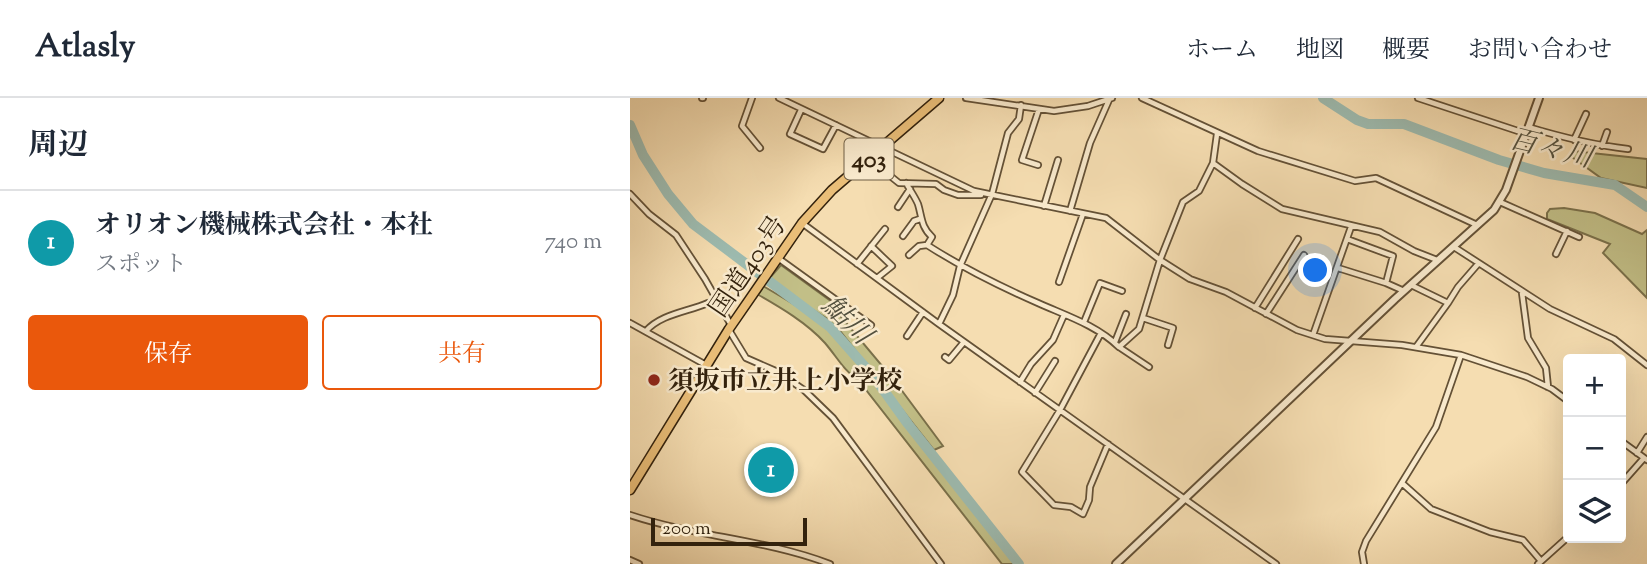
<!DOCTYPE html>
<html lang="ja">
<meta charset="utf-8">
<style>
:root{--surface:#fff;--page:#f6f6f7;--text:#1f2937;--muted:#747a83;--line:#e0e1e3;--accent:#ea580c}
body{margin:0;font-family:"Sorts Mill Goudy","Noto Serif JP",serif;background:var(--page);color:var(--text)}
.controls{position:absolute;right:21px;bottom:21px;display:grid;overflow:hidden;border-radius:7px;box-shadow:0 7px 28px #0002}
.controls button{width:63px;height:63px;display:grid;place-items:center;padding:0;border:0;border-bottom:2px solid var(--line);background:var(--surface);color:var(--text);font:35px sans-serif}
.scale{position:absolute;left:21px;bottom:18px;width:156px;box-sizing:border-box;padding-left:7px;border:4px solid #33220d;border-top:0;font-size:19px;line-height:24px;white-space:nowrap;color:#33220d;-webkit-text-stroke:5px #f8e9cc;paint-order:stroke}
.you{position:absolute;left:686px;top:173px;width:24px;height:24px;margin:-18px;border:5px solid #fff;border-radius:50%;background:#1a73e8;box-shadow:0 0 0 10px #1a73e833}
.badge{display:grid;place-items:center;width:46px;height:46px;border-radius:50%;background:var(--accent);color:#fff;font-size:23px;font-weight:700}
.pin{position:absolute;translate:-50% -50%;border:4px solid #fff;box-shadow:0 2px 7px #0006}
.list{margin:0;padding:0;list-style:none}
h2{display:flex;justify-content:space-between;align-items:center;height:91px;margin:0;padding:0 28px;font-size:30px}
h2 small{font-size:23px;font-weight:400;color:var(--muted)}
.list li{display:grid;grid-template-columns:46px 1fr auto;gap:21px;align-items:center;box-sizing:border-box;height:105px;padding:0 28px;border-top:2px solid var(--line)}
.list b{display:block;font-size:26px;white-space:nowrap}
.list p{margin:0;font-size:23px;white-space:nowrap;color:var(--muted)}
.list em{font-size:23px;font-style:normal;color:var(--muted)}
.actions{display:flex;gap:14px;padding:21px 28px}
.actions a{flex:1;padding:16px 0;border:2px solid var(--accent);border-radius:7px;text-align:center;font-size:24px;color:var(--accent)}
.actions .main{background:var(--accent);color:#fff}
.icon{flex:none;width:38px;height:38px;fill:none;stroke:currentColor;stroke-width:2;stroke-linecap:round;stroke-linejoin:round}
.map{position:relative;flex:none;width:1017px;height:466px;overflow:hidden}
header{display:flex;align-items:center;gap:42px;box-sizing:border-box;height:98px;padding:0 35px;background:var(--surface);border-bottom:2px solid var(--line)}
header strong{font-size:33px}
nav{display:flex;gap:38px;margin-inline-start:auto;font-size:24px}
main{display:flex}
aside{flex:1;background:var(--surface)}
.map>svg:first-child{display:block}
</style>
<header>
<strong>Atlasly</strong>
<nav><a>ホーム</a><a>地図</a><a>概要</a><a>お問い合わせ</a></nav>
</header>
<main>
<aside>
<h2>周辺<small></small></h2>
<ul class="list">
<li><span class="badge" style="background:#0f9aa8">1</span><div><b>オリオン機械株式会社・本社</b><p>スポット</p></div><em>740 m</em></li>
</ul>
<div class="actions"><a class="main">保存</a><a>共有</a></div>
</aside>
<div class="map">
<svg width="1017" height="466" viewBox="0 0 1017 466">
<rect width="100%" height="100%" fill="#f5ddb1"/>
<filter id="stains"><feTurbulence type="fractalNoise" baseFrequency=".00286" numOctaves="4"/><feColorMatrix values="0 0 0 0 .2 0 0 0 0 .09 0 0 0 0 .02 0 0 0 .5 -.17"/></filter>
<radialGradient id="worn" r=".72"><stop offset=".6" stop-color="#630" stop-opacity="0"/><stop offset="1" stop-color="#630" stop-opacity=".3"/></radialGradient>
<path fill="#c2bf87" stroke="#7a704a" stroke-width="2" d="M 943,53 L 1017,61 L 1017,90 L 971,80 L 942,59 Z
M 934,110 L 965,115 L 1012,136 L 1017,132 L 1017,200 L 973,155 L 980,146 L 917,121 L 917,115 L 920,111 Z
M 151,167 L 209,209 L 207,214 L 264,282 L 313,348 L 304,352 L 210,233 L 196,220 L 137,183 Z
M 133,188 C 171,210 190,221 220,253 L 386,466 L 372,466 L 229,283 C 214,273 207,259 195,245 C 177,225 150,209 127,196 Z"/>
<g fill="none" stroke-linecap="round" stroke-linejoin="round">
<path stroke="#9dbbb0" stroke-width="10" d="M 693,0 L 727,22 L 738,26 L 774,26 L 869,62 L 914,75 L 985,87 L 1017,109
M 0,27 L 13,57 L 38,96 L 63,126 L 200,229 L 244,279 L 278,326 L 389,466"/>
<g stroke="#645136" stroke-width="8">
<path id="minor" d="M 72,0 L 73,0
M 122,0 L 112,28 L 130,50
M 149,0 L 344,93 L 476,120 L 530,162 L 560,181 L 596,194 L 667,232 L 695,241 L 772,247 L 831,257 L 897,279 L 922,291 L 938,303
M 336,0 L 424,13 L 458,8 L 482,0
M 512,0 L 628,53 L 725,83 L 746,80 L 847,127
M 788,0 L 894,35
M 171,12 L 160,36 L 193,51 L 206,27
M 898,29 C 931,39 964,47 998,51
M 944,42 L 956,16
M 972,48 L 977,34
M 239,61 L 269,85 L 306,86 L 314,92 L 328,97 L 351,97
M 583,65 L 612,86 L 652,111 L 750,134 L 784,153 L 807,162
M 408,67 L 392,62 L 409,11
M 276,85 C 280,92 285,99 288,106 C 292,119 291,129 302,139 L 297,147
M 0,96 L 19,116 L 46,137 L 75,181 L 101,227
M 870,104 L 949,139
M 414,108 L 428,62
M 268,109 L 280,91
M 440,113 L 460,45 L 479,2
M 172,125 L 309,226 L 646,466
M 273,138 L 284,123 L 290,121
M 717,141 L 763,158 L 756,185
M 241,148 L 262,168 L 247,180
M 824,149 L 920,211 L 984,241 L 1017,267
M 926,156 L 937,133
M 279,157 L 289,148 L 297,147 C 333,170 369,188 408,205 C 437,218 466,227 489,249 L 509,231 L 530,162 L 553,104 L 569,93 L 583,65 L 587,36
M 148,160 L 241,227
M 227,166 L 255,131
M 708,170 L 756,185 L 774,193
M 429,184 L 453,116
M 781,187 L 818,205 L 786,249
M 892,195 L 898,240 L 916,270 L 918,289
M 818,205 L 828,189 L 848,166
M 625,210 L 668,141
M 636,216 L 674,157
M 513,220 L 543,230 L 538,247
M 454,224 L 470,185 L 492,193
M 0,225 L 76,267
M 309,226 L 323,197 L 330,168 L 362,96 L 378,35 L 389,21 L 391,7
M 99,232 L 116,260 L 148,274 L 174,292 L 203,320 L 311,466
M 16,233 C 31,216 57,214 78,205
M 471,235 L 430,312 L 392,374 L 424,407 L 441,409 L 453,416 L 459,402 L 460,389 L 478,346
M 683,237 L 721,129
M 277,238 L 293,214
M 485,244 L 496,216
M 489,249 L 519,269
M 315,259 L 319,262 L 334,244
M 390,284 L 401,266 L 423,242 L 434,217
M 405,295 L 425,263
M 991,343 L 1017,362
M 1007,355 L 1017,339
M 773,386 L 801,411 L 860,434 L 893,442 L 911,463
M 991,386 L 1014,360
M 0,417 C 66,439 135,441 200,466
M 0,462 L 9,466
M 734,466 L 732,454 L 736,443 L 806,329 L 831,257
M 908,466 L 938,439"/>
</g>
<g stroke="#645136" stroke-width="10">
<path id="tertiary" d="M 486,466 L 765,201 L 864,112 L 876,92 L 909,0"/>
</g>
<g stroke="#33220d" stroke-width="11">
<path id="trunk" d="M 0,392 L 99,231 L 172,125 L 202,92 L 309,0"/>
</g>
<use href="#minor" stroke="#f8e9cc" stroke-width="4.5"/>
<use href="#tertiary" stroke="#f8e9cc" stroke-width="6"/>
<use href="#trunk" stroke="#eabe78" stroke-width="8"/>
</g>
<circle fill="#8f2418" stroke="#f8e9cc" stroke-width="2.5" cx="24" cy="282" r="7"/>
<g text-anchor="middle" stroke-width="5" stroke-linejoin="round" paint-order="stroke">
<rect fill="#f8e9cc" stroke="#6e5e46" stroke-width="2" x="214.5" y="40.5" width="49" height="41" rx="5"/>
<g font-size="24" font-weight="bold" fill="#33220d">
<text x="239" y="69">403</text>
</g>
<g font-size="26" fill="#33220d" stroke="#f8e9cc">
<text transform="translate(117 168) rotate(-56)" y="9">国道403号</text>
</g>
<g font-size="26" font-weight="bold" fill="#33220d" stroke="#f8e9cc" text-anchor="start">
<text x="38" y="291">須坂市立井上小学校</text>
</g>
<g font-size="28" font-style="italic" fill="#53503e" stroke="#f8e9cc">
<text transform="translate(921 49) rotate(14)" y="10">百々川</text>
<text transform="translate(218 221) rotate(45)" y="10">鮎川</text>
</g>
</g>
<rect width="100%" height="100%" filter="url(#stains)"/>
<rect width="100%" height="100%" fill="url(#worn)"/>
</svg>
<div class="controls">
<button>+</button>
<button>−</button>
<button><svg class="icon" aria-label="layers" viewBox="0 0 24 24"><path d="M12 4l9 5-9 5-9-5zM3 14l9 5 9-5"/></svg></button>
</div>
<div class="scale">200 m</div>
<div class="you"></div>
<div class="pin badge" style="left:141px;top:372px;background:#0f9aa8">1</div>
</div>
</main>
